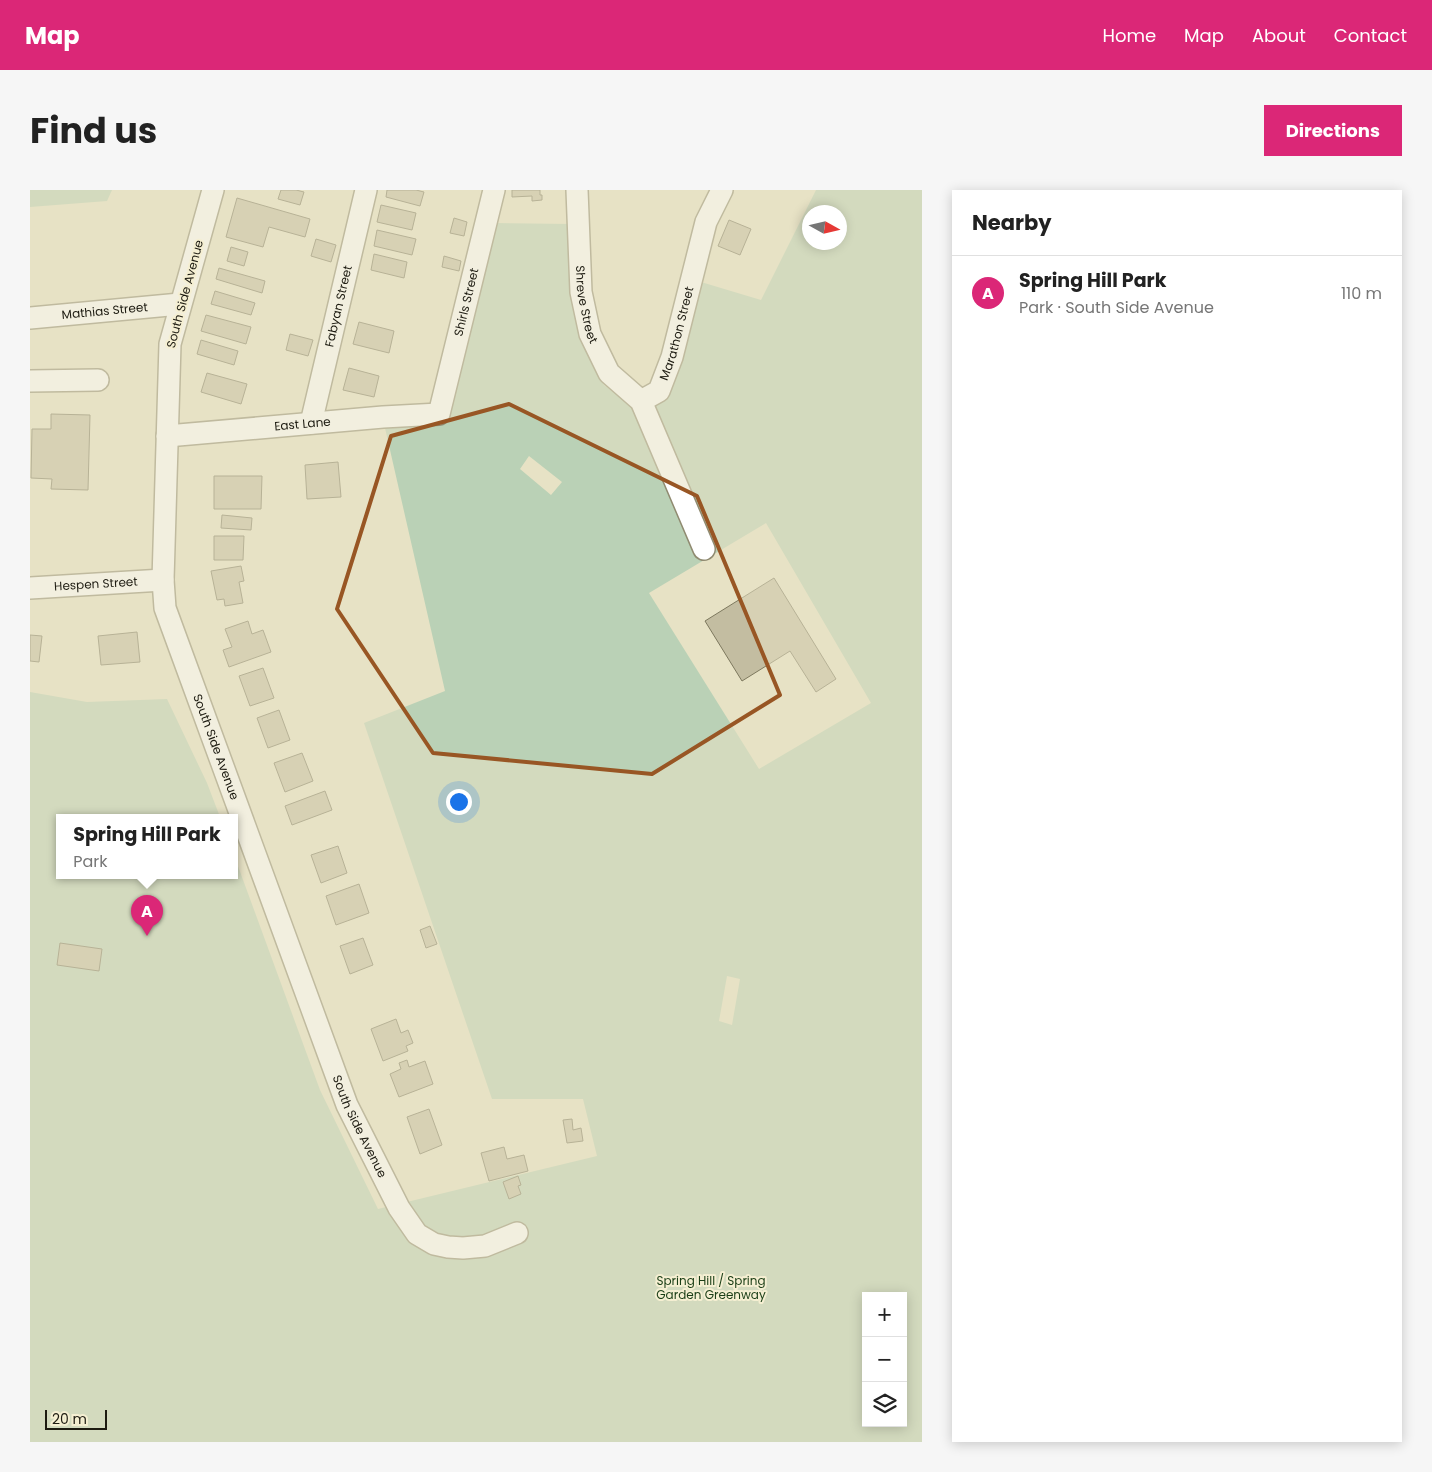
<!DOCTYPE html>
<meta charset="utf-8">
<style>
:root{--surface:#fff;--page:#f6f6f6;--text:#222;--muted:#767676;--line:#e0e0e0;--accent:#db2777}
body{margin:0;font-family:Poppins,sans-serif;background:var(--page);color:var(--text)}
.controls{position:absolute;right:15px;bottom:15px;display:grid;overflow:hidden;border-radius:0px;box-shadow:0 2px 12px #0003}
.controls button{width:45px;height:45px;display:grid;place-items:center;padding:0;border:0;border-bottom:1px solid var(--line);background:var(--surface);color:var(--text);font:25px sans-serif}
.compass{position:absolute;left:772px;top:15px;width:45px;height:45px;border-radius:50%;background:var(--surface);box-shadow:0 2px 12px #0003;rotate:98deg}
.scale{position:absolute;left:15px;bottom:12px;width:62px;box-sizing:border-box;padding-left:5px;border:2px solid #1d1b11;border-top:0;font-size:14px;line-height:18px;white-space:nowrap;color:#1d1b11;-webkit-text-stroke:4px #f5efd2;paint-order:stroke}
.you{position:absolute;left:428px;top:611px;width:18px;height:18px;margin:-12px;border:4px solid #fff;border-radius:50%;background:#1a73e8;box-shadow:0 0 0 8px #1a73e833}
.badge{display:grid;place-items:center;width:32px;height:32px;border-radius:50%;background:var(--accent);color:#fff;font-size:16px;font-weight:700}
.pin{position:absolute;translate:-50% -41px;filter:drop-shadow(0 1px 2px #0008)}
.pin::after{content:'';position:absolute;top:26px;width:18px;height:15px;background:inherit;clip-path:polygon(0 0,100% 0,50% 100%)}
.popup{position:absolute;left:26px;top:624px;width:182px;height:65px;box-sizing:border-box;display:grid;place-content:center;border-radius:0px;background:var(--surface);filter:drop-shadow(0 1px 4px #0005);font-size:16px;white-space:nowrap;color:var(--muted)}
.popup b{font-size:19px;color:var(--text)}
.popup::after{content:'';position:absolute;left:50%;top:100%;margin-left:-10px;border:10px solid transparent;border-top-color:var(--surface)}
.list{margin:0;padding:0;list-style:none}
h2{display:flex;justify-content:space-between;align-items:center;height:65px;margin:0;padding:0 20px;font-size:21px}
h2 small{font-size:16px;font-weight:400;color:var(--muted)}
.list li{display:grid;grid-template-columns:32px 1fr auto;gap:15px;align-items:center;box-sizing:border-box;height:75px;padding:0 20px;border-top:1px solid var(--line)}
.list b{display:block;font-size:19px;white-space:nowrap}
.list p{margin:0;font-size:16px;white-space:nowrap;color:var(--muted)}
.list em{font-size:16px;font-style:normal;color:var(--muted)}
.icon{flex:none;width:28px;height:28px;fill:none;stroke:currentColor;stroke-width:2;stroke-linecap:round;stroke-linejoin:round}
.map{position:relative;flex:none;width:892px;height:1252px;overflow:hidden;border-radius:0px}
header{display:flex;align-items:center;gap:30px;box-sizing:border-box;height:70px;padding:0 25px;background:var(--accent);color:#fff}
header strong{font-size:24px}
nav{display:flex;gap:28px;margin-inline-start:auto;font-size:18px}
.intro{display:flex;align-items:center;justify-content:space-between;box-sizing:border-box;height:120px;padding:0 30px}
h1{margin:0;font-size:35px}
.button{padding:12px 22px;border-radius:0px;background:var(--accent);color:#fff;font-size:18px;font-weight:700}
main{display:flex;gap:30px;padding:0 30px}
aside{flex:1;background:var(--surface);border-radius:0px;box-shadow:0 2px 12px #0003}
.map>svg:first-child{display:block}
</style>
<header>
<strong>Map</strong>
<nav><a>Home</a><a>Map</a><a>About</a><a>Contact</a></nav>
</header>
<div class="intro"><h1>Find us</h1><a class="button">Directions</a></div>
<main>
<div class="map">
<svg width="892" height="1252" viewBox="0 0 892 1252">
<rect width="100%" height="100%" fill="#e7e2c5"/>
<path fill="#bad1b6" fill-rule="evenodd" d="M 0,0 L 82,0 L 77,11 L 0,17 Z
M 786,0 L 892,0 L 892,1252 L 0,1252 L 0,502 L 57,512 L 137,509 L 177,593 L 190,627 L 29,627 L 29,685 L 204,685 L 205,668 L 290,900 L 348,1019 L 567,966 L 553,909 L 462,909 L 334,533 L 415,501 L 355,238 L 414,232 L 465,33 L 542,34 L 553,153 L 574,195 L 608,221 L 636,206 L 654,165 L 671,92 L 731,110 ZM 779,22 L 809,22 L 809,52 L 779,52 ZM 499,266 L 532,292 L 521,305 L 490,279 ZM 736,333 L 841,513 L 729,579 L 619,403 ZM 697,786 L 710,789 L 702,835 L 689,831 ZM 836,1106 L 873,1106 L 873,1233 L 836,1233 Z"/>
<path fill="#c3bda1" stroke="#7d785e" d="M 251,0 L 266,0 L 274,2 L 270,15 L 248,9 Z
M 357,0 L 386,0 L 394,2 L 390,16 L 356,7 Z
M 482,0 L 510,0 L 510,5 L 512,5 L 512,10 L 502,11 L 502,6 L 482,7 Z
M 207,8 L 280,29 L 275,47 L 239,37 L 233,57 L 196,47 Z
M 351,15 L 386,23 L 382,40 L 347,32 Z
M 424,28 L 437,32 L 434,46 L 420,43 Z
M 699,30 L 721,39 L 710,65 L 688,56 Z
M 347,40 L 386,49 L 382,65 L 344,56 Z
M 286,49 L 306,55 L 301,72 L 281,66 Z
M 201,57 L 218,62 L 214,76 L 197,71 Z
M 344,64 L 377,72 L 374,88 L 341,80 Z
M 414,66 L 431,71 L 429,81 L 412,77 Z
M 189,78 L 235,91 L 232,103 L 186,89 Z
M 185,101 L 225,113 L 221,125 L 181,114 Z
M 176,125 L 221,137 L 216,154 L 171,141 Z
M 329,132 L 364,141 L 359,163 L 323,154 Z
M 260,144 L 283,150 L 278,166 L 256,160 Z
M 171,150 L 208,161 L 204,175 L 167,164 Z
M 319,178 L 349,186 L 344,207 L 313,200 Z
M 177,183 L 217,194 L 211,214 L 171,202 Z
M 21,224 L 60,225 L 58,300 L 21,299 L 22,289 L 1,288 L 2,239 L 21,239 Z
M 308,272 L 311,307 L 277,309 L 275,275 Z
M 184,286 L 232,286 L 231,319 L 184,319 Z
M 192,325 L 222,328 L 221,340 L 191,338 Z
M 184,346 L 214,346 L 213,370 L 184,370 Z
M 211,376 L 214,391 L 209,392 L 213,413 L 195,416 L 194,409 L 187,410 L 181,381 Z
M 744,388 L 806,489 L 786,502 L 760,461 L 712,491 L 675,431 Z
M 218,431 L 222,444 L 233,440 L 241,462 L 199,477 L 193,460 L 202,457 L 195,439 Z
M 107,442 L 110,472 L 71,475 L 68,446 Z
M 0,445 L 12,446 L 9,472 L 0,471 Z
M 233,478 L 244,508 L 220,516 L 209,486 Z
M 249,520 L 260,550 L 238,558 L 227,528 Z
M 272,563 L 283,591 L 255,602 L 244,573 Z
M 295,601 L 302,620 L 262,635 L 255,616 Z
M 308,656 L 317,683 L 291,693 L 281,665 Z
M 329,694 L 339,723 L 306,735 L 296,706 Z
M 400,736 L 407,754 L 396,758 L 390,740 Z
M 333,748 L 343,775 L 320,784 L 310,756 Z
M 30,753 L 72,759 L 69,781 L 27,775 Z
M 366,829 L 371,843 L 378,840 L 383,853 L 376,856 L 378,861 L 353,871 L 341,839 Z
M 377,870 L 379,877 L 395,871 L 403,894 L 369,907 L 360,884 L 371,879 L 369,873 Z
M 399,919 L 412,955 L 390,964 L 377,927 Z
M 542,929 L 543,940 L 551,938 L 553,951 L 537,953 L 533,930 Z
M 474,957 L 477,969 L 494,965 L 498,981 L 459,991 L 451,963 Z
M 488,986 L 491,995 L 488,996 L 491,1004 L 479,1009 L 473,992 Z"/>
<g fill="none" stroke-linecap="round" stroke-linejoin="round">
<g stroke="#908b71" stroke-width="24">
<g id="minor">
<path id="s1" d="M 183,0 L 140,154 L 133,390 L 135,418 L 317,915 L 369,1018 L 387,1044 L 404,1054 L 418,1057 L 433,1058 L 455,1056 L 487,1043"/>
<path id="s2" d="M 547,0 L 551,102 L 560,144 L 579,183 L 611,211 L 674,359"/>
<path id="s3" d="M 0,128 L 150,114"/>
<path d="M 0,191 L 68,190"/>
<path id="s4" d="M 611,211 L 629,201 L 642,167 L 676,32 L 692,0"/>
<path id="s5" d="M 281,233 L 336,0"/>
<path id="s6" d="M 137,246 L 353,227 L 409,224 L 464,0"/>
<path id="s7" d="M 0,398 L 133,390"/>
</g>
</g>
<use href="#minor" stroke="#fff" stroke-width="21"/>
</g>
<path d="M0 0H892V1252H0ZM 479,214 L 667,306 L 750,505 L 622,584 L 403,563 L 307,419 L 361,246 Z" fill="#e7e2c5" fill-opacity=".55" fill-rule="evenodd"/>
<path fill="none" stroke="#985624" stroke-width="4" stroke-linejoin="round" d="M 479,214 L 667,306 L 750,505 L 622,584 L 403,563 L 307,419 L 361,246 Z"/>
<g text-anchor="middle" stroke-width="4" stroke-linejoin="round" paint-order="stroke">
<g font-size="12" fill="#1d1b11" stroke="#f5efd2">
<text transform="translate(155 104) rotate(-75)" y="4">South Side Avenue</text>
<text dy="4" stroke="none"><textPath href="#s6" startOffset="388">Shirls Street</textPath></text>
<text dy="4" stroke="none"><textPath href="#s2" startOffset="115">Shreve Street</textPath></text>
<text dy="4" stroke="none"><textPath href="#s5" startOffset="120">Fabyan Street</textPath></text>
<text dy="4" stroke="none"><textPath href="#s3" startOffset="75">Mathias Street</textPath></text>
<text dy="4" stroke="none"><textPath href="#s4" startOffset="81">Marathon Street</textPath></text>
<text dy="4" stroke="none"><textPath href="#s6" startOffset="136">East Lane</textPath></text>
<text dy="4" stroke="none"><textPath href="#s7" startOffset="66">Hespen Street</textPath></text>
<text dy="4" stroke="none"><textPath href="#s1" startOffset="572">South Side Avenue</textPath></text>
<text dy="4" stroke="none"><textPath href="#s1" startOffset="978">South Side Avenue</textPath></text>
</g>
<g font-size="12" fill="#1a3e16" stroke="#f5efd2">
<text x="681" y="1095">Spring Hill / Spring<tspan x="681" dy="14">Garden Greenway</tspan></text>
</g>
</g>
</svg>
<div class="controls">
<button>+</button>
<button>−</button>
<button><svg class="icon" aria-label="layers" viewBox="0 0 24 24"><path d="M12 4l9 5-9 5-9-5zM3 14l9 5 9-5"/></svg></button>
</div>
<svg class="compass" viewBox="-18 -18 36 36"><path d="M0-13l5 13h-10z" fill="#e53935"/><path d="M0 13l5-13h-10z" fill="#767676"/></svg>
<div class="scale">20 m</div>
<div class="you"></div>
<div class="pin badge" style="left:117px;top:746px">A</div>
<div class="popup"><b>Spring Hill Park</b>Park</div>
</div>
<aside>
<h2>Nearby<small></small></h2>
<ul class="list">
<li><span class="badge">A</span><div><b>Spring Hill Park</b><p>Park · South Side Avenue</p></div><em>110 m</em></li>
</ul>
</aside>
</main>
